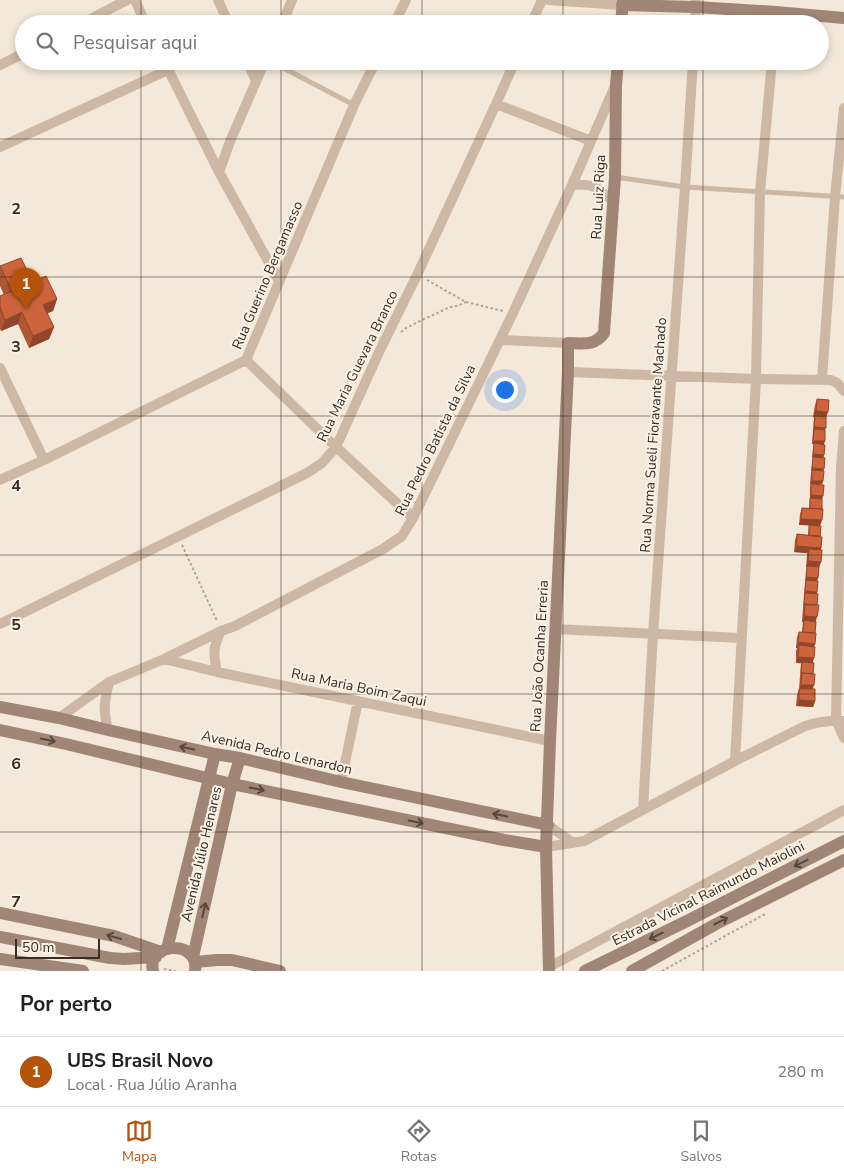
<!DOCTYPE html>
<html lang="pt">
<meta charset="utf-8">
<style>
:root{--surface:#fff;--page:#f2f2f2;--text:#202124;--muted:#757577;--line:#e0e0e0;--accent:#b45309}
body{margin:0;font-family:"Nunito Sans",sans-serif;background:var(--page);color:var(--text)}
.scale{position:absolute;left:15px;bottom:12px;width:85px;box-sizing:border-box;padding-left:5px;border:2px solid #372c26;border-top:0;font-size:14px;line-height:18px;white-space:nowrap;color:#372c26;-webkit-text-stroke:4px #fbf2e6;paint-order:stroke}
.you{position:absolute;left:504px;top:389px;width:18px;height:18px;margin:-12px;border:4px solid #fff;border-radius:50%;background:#1a73e8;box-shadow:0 0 0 8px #1a73e833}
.badge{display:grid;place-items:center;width:32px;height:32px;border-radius:50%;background:var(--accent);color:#fff;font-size:16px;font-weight:700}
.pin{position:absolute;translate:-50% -41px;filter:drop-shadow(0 1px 2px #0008)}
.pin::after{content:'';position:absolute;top:26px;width:18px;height:15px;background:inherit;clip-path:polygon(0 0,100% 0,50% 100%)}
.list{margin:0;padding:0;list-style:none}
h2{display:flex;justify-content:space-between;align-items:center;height:65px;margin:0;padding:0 20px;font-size:21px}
h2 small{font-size:16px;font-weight:400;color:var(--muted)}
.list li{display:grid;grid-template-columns:32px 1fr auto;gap:15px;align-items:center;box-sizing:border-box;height:70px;padding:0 20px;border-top:1px solid var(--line)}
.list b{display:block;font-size:19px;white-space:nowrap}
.list p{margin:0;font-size:16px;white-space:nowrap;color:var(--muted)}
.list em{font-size:16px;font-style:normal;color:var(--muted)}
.icon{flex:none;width:28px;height:28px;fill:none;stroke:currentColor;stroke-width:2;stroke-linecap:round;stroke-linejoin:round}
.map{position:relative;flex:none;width:844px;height:971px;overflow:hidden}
.search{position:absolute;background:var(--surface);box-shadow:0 2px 8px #0003;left:15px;right:15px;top:15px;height:55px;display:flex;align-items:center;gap:12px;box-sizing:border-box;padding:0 18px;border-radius:28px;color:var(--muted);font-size:19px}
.sheet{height:135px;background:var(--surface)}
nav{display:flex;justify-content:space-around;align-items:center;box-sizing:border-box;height:70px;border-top:1px solid var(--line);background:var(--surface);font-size:14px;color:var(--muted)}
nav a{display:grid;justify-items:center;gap:2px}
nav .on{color:var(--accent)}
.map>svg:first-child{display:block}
</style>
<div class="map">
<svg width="844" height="971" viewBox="0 0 844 971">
<rect width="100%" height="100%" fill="#f3e8d9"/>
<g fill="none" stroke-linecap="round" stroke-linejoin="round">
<path stroke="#b8a18e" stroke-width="2" stroke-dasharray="2.5 2.5" stroke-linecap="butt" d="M 427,280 L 466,302 L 503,311
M 401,332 L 406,328 L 420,321 L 450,307 L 457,306 L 466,302
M 182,545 L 217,621
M 164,969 L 176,971
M 662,971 L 765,914"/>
<path stroke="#ccb8a4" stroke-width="5" d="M 270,61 L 354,105
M 615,177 L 685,187 L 844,197"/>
<path stroke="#ccb8a4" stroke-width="10" d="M 135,0 L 146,24
M 218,0 L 229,24
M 548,0 L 622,5
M 81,24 L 127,0
M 282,24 L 292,0
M 394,24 L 406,0
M 531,24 L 542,0
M 695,24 L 696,0
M 775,24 L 776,12
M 164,61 L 219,172 L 279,281
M 247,61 L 256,81
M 0,65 L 24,53
M 496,104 L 591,141
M 0,147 L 168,70
M 219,172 L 231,139 L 265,61
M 572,185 C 594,183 598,188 614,202
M 500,340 L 568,343
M 246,360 L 336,447 L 413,518
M 0,368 L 44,460
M 568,372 L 756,379 L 831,380 L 837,383 L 844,391
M 822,379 L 835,197 L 844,108
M 844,431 L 841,466 L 836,720 L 844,738
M 0,480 L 44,460 L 246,360 L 354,105 L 376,61
M 0,624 L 307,473 L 322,463 L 336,447 L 380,350 L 417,275 L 496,104 L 515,61
M 555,629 L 741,638
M 164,659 L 217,672 L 550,741
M 217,672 C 213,654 213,647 221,631
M 59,718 L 109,682 L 164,659 L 221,631 L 235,626 L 383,549 L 402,536 L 413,518 L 513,313 L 572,185 L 615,86
M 108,730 C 103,710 104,703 109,682
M 735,761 L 756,379 L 760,192 L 772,61
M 341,782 L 358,701
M 643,810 L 653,634 L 685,187 L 693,61
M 548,825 L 573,843
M 546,847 L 584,841 L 735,761 L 805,726 C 818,722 831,720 844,721
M 549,967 L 844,810"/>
<path stroke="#a08676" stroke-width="12" d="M 622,5 L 696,7 L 776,12 L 844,18
M 621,24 L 623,0
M 0,707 L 59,718 L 108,730 L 215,754 L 240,758 L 341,782 L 548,825
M 0,730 L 66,744 L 232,784 L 504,840 L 546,847
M 0,913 L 114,936 L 161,952
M 0,937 L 110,958 L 124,959 L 156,957
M 167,949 L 215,754
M 193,957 L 232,784 L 240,758
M 0,959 L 83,971
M 195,962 L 217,960 L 232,960 L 280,971
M 153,971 C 146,942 200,939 195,971
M 549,971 L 546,847 L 550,741 L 568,372 L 568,343 C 582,343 594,347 604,333 L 615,177 L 616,85 L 618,61
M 585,971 L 687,921 L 844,841
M 632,971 L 716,924 L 844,860"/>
</g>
<path fill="#b15634" d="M 0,266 L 33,282 L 57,299 L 53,311 L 47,313 L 54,327 L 49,339 L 29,348 L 18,324 L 1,331 L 0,329 L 0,296 L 4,295 L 0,286 Z
M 817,399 L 826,418 L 824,444 L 823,481 L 822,484 L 810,484 L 811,473 L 812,471 L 811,471 L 813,457 L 812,457 L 814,444 L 812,444 L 814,417 L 813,417 L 815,405 Z
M 811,484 L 823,496 L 822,499 L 820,525 L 821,548 L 817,581 L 816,622 L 813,663 L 813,689 L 815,701 L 813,707 L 796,706 L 797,695 L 799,689 L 801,663 L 796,663 L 796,651 L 797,648 L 796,648 L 797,637 L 799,632 L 802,632 L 803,622 L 802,622 L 803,608 L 805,583 L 807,567 L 806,567 L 807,555 L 807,553 L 794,552 L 795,540 L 797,534 L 808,535 L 809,525 L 799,525 L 800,514 L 802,508 L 809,508 L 810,498 L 810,487 Z"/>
<path fill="#90462a" d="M 57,299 L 53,311 L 39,317 L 43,305 Z
M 22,312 L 18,324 L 1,331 L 5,320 Z
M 54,327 L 49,339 L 29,348 L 33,336 Z
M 816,411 L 828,412 L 826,418 L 813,417 Z
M 814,427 L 826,428 L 824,431 L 813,430 Z
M 813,441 L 825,441 L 824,444 L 812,444 Z
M 813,454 L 824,455 L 823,458 L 812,457 Z
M 812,468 L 824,469 L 823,472 L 811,471 Z
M 812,481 L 823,481 L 822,484 L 810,484 Z
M 811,495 L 823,496 L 822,499 L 810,498 Z
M 801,519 L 822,520 L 820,526 L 799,525 Z
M 797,546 L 821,548 L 819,554 L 809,549 L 807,553 L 794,552 Z
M 808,561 L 821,562 L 819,568 L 806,567 Z
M 806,577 L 818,578 L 817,581 L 805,580 Z
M 805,591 L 817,592 L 816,595 L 804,594 Z
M 804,616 L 817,617 L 815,623 L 802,622 Z
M 798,642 L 815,644 L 813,650 L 799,645 L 797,648 L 796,648 Z
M 798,657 L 814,658 L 812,664 L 796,663 Z
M 801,685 L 814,685 L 812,691 L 799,691 Z
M 799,700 L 815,701 L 813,707 L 796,706 Z"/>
<path fill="#ce643c" stroke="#90462a" d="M 21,258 L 33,282 L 46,276 L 57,299 L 43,305 L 54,327 L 33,336 L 22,312 L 5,320 L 0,307 L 0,296 L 12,291 L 0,266 Z
M 817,399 L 829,400 L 828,412 L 816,411 Z
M 815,416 L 826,417 L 826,428 L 814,427 Z
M 814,429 L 825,430 L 825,441 L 813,441 Z
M 814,443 L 825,445 L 824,455 L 813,454 Z
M 813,457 L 825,458 L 824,469 L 812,468 Z
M 812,470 L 824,471 L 823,481 L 812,481 Z
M 811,484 L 824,485 L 823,496 L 811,495 Z
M 810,498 L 822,499 L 822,509 L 810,508 Z
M 802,508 L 823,509 L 822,520 L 801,519 Z
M 809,525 L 821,526 L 820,536 L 809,535 Z
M 797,534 L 822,537 L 821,548 L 797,546 Z
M 809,549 L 822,550 L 821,562 L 808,561 Z
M 807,566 L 819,567 L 818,578 L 806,577 Z
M 806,580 L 818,581 L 817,592 L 805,591 Z
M 805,593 L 818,594 L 817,605 L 804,605 Z
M 805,604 L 819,605 L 817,617 L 804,616 Z
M 804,620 L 816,622 L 815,633 L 803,632 Z
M 799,632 L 816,633 L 815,644 L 798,642 Z
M 799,645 L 815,647 L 814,658 L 798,657 Z
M 802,662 L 814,663 L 813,674 L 801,673 Z
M 802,673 L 815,674 L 814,685 L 801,685 Z
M 799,689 L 815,689 L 815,701 L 799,700 Z"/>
<defs><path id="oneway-shaft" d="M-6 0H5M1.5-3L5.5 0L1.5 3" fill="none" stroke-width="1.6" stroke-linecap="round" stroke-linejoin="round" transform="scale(1.25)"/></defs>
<g stroke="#56473e">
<use href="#oneway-shaft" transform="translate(48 740) rotate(11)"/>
<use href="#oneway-shaft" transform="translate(187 748) rotate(-168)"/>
<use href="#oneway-shaft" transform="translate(257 789) rotate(12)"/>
<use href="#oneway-shaft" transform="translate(500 815) rotate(-168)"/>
<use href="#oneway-shaft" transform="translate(416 822) rotate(12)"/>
<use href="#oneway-shaft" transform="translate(801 863) rotate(153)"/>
<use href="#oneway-shaft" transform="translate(204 910) rotate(-77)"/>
<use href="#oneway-shaft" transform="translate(721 921) rotate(-27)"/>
<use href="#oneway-shaft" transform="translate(656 936) rotate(154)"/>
<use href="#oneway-shaft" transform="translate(114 937) rotate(-165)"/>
</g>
<path fill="none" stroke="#372c26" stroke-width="1" stroke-opacity="0.55" d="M 141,0 L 141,24M 281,0 L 281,24M 422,0 L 422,24M 563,0 L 563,24M 703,0 L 703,24M 141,61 L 141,971M 281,61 L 281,971M 422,61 L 422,971M 563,61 L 563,971M 703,61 L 703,971M 0,139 L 844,139M 0,277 L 844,277M 0,416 L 844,416M 0,555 L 844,555M 0,694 L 844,694M 0,832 L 844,832"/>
<g text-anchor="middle" stroke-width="4" stroke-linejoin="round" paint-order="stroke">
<g font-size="14" fill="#372c26" stroke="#fbf2e6">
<text transform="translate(598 197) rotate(-87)" y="5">Rua Luiz Riga</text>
<text transform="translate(267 275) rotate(-67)" y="5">Rua Guerino Bergamasso</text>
<text transform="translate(357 366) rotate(-64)" y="5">Rua Maria Guevara Branco</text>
<text transform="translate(653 435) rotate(-86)" y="5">Rua Norma Sueli Fioravante Machado</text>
<text transform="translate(435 440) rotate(-64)" y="5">Rua Pedro Batista da Silva</text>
<text transform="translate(539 656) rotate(-87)" y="5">Rua João Ocanha Erreria</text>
<text transform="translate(359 687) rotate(12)" y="5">Rua Maria Boim Zaqui</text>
<text transform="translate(277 752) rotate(13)" y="5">Avenida Pedro Lenardon</text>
<text transform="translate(201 854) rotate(-77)" y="5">Avenida Júlio Henares</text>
<text transform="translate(708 893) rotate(-27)" y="5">Estrada Vicinal Raimundo Maiolini</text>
</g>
</g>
<g font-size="16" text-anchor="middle" font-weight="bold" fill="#372c26" stroke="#fbf2e6" stroke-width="4" stroke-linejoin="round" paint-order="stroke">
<text x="16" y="214">2</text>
<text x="16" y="352">3</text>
<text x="16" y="491">4</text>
<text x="16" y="630">5</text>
<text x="16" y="769">6</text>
<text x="16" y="907">7</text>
</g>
</svg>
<div class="scale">50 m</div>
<div class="you"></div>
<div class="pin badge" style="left:26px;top:309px">1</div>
<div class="search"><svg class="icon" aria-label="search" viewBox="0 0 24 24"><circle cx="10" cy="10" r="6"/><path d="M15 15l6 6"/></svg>Pesquisar aqui</div>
</div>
<section class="sheet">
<h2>Por perto<small></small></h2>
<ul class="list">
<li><span class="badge">1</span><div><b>UBS Brasil Novo</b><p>Local · Rua Júlio Aranha</p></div><em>280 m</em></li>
</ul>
</section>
<nav>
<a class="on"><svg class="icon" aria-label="map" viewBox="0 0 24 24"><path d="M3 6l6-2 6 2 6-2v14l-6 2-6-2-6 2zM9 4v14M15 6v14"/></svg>Mapa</a>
<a><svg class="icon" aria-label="directions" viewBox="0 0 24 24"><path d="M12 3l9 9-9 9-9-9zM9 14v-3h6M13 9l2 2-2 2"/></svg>Rotas</a>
<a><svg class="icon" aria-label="saved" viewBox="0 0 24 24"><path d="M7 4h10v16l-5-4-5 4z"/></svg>Salvos</a>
</nav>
